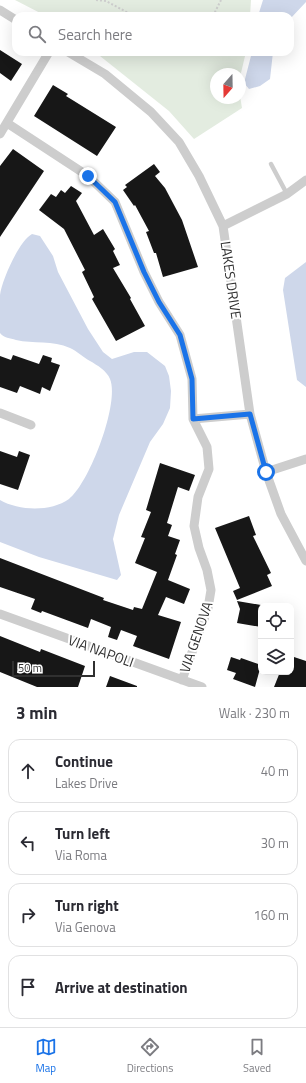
<!DOCTYPE html>
<meta charset="utf-8">
<style>
:root{--surface:#fff;--page:#f7f7f7;--text:#2b2b33;--muted:#7c7c81;--line:#e1e1e2;--accent:#1a73e8}
body{margin:0;font-family:"Titillium Web",sans-serif;background:var(--page);color:var(--text)}
.controls{position:absolute;right:12px;bottom:12px;display:grid;overflow:hidden;border-radius:8px;box-shadow:0 4px 16px #0002}
.controls button{width:36px;height:36px;display:grid;place-items:center;padding:0;border:0;border-bottom:1px solid var(--line);background:var(--surface);color:var(--text);font:20px sans-serif}
.compass{position:absolute;left:210px;top:68px;width:36px;height:36px;border-radius:50%;background:var(--surface);box-shadow:0 4px 16px #0002;rotate:200deg}
.scale{position:absolute;left:12px;bottom:10px;width:83px;box-sizing:border-box;padding-left:4px;border:2px solid #303030;border-top:0;font-size:11px;line-height:14px;white-space:nowrap;color:#303030;-webkit-text-stroke:3px #fff;paint-order:stroke}
.stop{position:absolute;width:12px;height:12px;margin:-9px;border:3px solid #1a73e8;border-radius:50%;background:#fff}
.stop.end{background:#1a73e8;border-color:#fff;box-shadow:0 1px 4px #0008}
.list{margin:0;padding:0;list-style:none}
h2{display:flex;justify-content:space-between;align-items:center;height:52px;margin:0;padding:0 16px;font-size:17px}
h2 small{font-size:13px;font-weight:400;color:var(--muted)}
.list li{display:grid;grid-template-columns:26px 1fr auto;gap:12px;align-items:center;box-sizing:border-box;height:64px;margin:0 8px 8px;padding:0 8px;border:1px solid var(--line);border-radius:12px}
.list b{display:block;font-size:15px;white-space:nowrap}
.list p{margin:0;font-size:13px;white-space:nowrap;color:var(--muted)}
.list em{font-size:13px;font-style:normal;color:var(--muted)}
.icon{flex:none;width:22px;height:22px;fill:none;stroke:currentColor;stroke-width:2;stroke-linecap:round;stroke-linejoin:round}
.map{position:relative;flex:none;width:306px;height:687px;overflow:hidden}
.search{position:absolute;background:var(--surface);box-shadow:0 4px 16px #0002;left:12px;right:12px;top:12px;height:44px;display:flex;align-items:center;gap:10px;box-sizing:border-box;padding:0 14px;border-radius:12px;color:var(--muted);font-size:15px}
.sheet{height:340px;background:var(--surface)}
nav{display:flex;justify-content:space-around;align-items:center;box-sizing:border-box;height:56px;border-top:1px solid var(--line);background:var(--surface);font-size:11px;color:var(--muted)}
nav a{display:grid;justify-items:center;gap:2px}
nav .on{color:var(--accent)}
.map>svg:first-child{display:block}
</style>
<div class="map">
<svg width="306" height="687" viewBox="0 0 306 687">
<rect width="100%" height="100%" fill="#fff"/>
<path fill="#e3ece0" d="M 15,0 L 251,0 L 250,16 L 46,16 Z
M 95,52 L 246,52 L 240,77 L 240,74 L 216,74 L 216,98 L 240,98 L 240,96 L 242,108 L 194,139 L 169,111 Z"/>
<path fill="#ced7ea" d="M 263,0 L 306,0 L 306,2 L 290,19 L 290,16 L 258,16 Z
M 252,52 L 273,52 L 270,79 L 260,86 L 249,89 L 244,83 Z
M 32,234 L 40,236 L 53,256 L 58,272 L 88,329 L 103,352 L 112,359 L 134,352 L 147,352 L 165,366 L 169,376 L 171,391 L 170,408 L 163,424 L 150,442 L 119,515 L 113,539 L 121,575 L 117,580 L 39,557 L 0,542 L 0,500 C 19,511 51,512 69,499 C 89,484 120,403 110,379 C 107,371 97,365 90,361 C 83,357 77,351 70,348 C 53,340 33,344 16,340 C 10,338 4,338 0,333 C 0,320 0,307 0,295 C 2,280 19,241 32,234 Z
M 306,262 L 306,387 L 297,380 L 283,290 L 285,278 Z"/>
<path fill="#171717" d="M 0,50 L 22,64 L 11,81 L 0,73 Z
M 53,85 L 68,94 L 66,96 L 116,127 L 97,156 L 34,116 Z
M 13,149 L 44,171 L 0,237 L 0,166 Z
M 154,164 L 160,172 L 155,176 L 165,188 L 182,220 L 198,267 L 163,277 L 156,253 L 154,253 L 146,232 L 149,231 L 135,205 L 134,206 L 123,190 L 127,187 L 125,185 Z
M 71,186 L 82,193 L 76,201 L 94,235 L 103,229 L 115,249 L 113,251 L 120,265 L 113,268 L 131,298 L 130,299 L 145,326 L 116,341 L 92,299 L 94,297 L 82,272 L 85,270 L 64,229 L 39,210 L 51,194 L 56,197 L 61,190 L 65,193 Z
M 13,355 L 39,364 L 43,355 L 52,358 L 51,362 L 60,365 L 50,391 L 42,387 L 40,394 L 20,386 L 17,393 L 0,387 L 0,356 L 11,360 Z
M 0,451 L 17,457 L 19,451 L 30,455 L 18,490 L 0,484 Z
M 160,463 L 195,475 L 189,491 L 178,487 L 167,523 L 172,525 L 168,536 L 180,540 L 175,554 L 177,555 L 168,580 L 190,589 L 184,604 L 166,597 L 158,615 L 181,622 L 169,659 L 133,646 L 137,636 L 121,630 L 117,640 L 108,637 L 111,627 L 91,619 L 88,628 L 42,611 L 41,613 L 31,609 L 35,599 L 0,587 L 0,558 L 104,598 L 103,600 L 133,610 L 134,607 L 142,609 L 157,572 L 135,563 L 145,538 L 141,537 L 151,512 L 146,510 Z
M 249,516 L 256,535 L 253,536 L 271,573 L 267,575 L 272,586 L 237,600 L 233,591 L 240,588 L 215,528 Z
M 237,601 L 261,605 L 261,627 L 237,623 L 240,609 Z
M 0,636 L 40,652 L 41,649 L 85,666 L 78,687 L 37,687 L 0,672 Z
M 291,656 L 306,661 L 306,687 L 274,687 L 280,672 L 291,672 Z
M 231,657 L 240,660 L 241,658 L 261,665 L 255,687 L 233,679 L 236,673 L 227,670 Z
M 110,676 L 137,686 L 137,687 L 106,687 Z"/>
<g fill="none" stroke-linecap="round" stroke-linejoin="round">
<path stroke="#cdcdcd" stroke-width="2" stroke-dasharray="2 2" stroke-linecap="butt" d="M 96,0 L 106,1 L 134,16
M 213,16 L 221,0
M 197,52 L 201,54 L 203,52"/>
<path stroke="#cdcdcd" stroke-width="4.5" d="M 271,164 L 287,194"/>
<path stroke="#cdcdcd" stroke-width="9" d="M 0,10 L 16,20
M 68,52 L 105,74 L 151,112 L 179,142 L 199,176 L 223,226 L 250,414 L 266,472 L 281,514 L 306,561
M 7,123 L 88,176 L 115,202 L 144,272 L 159,302 L 180,335 L 192,379 L 193,419 L 207,447 L 209,469 L 198,497 L 194,526 L 199,548 L 207,570 L 211,590 L 208,608 L 182,680
M 0,134 L 49,52
M 223,226 L 287,194 L 306,180
M 0,413 L 31,425
M 193,419 L 250,414
M 266,472 L 306,459
M 0,614 L 202,687"/>
</g>
<g fill="none" stroke-linecap="round" stroke-linejoin="round">
<path stroke="#1a73e8" stroke-width="5" d="M 88,176 L 115,202 L 144,272 L 159,302 L 180,335 L 192,379 L 193,419 L 250,414 L 266,472"/>
</g>
<g text-anchor="middle" stroke-width="4" stroke-linejoin="round" paint-order="stroke">
<g font-size="14" fill="#303030" stroke="#fff">
<text transform="translate(231 280) rotate(82)" y="5">LAKES DRIVE</text>
<text transform="translate(196 637) rotate(-71)" y="5">VIA GENOVA</text>
<text transform="translate(101 651) rotate(20)" y="5">VIA NAPOLI</text>
</g>
</g>
</svg>
<div class="controls">
<button><svg class="icon" aria-label="locate" viewBox="0 0 24 24"><circle cx="12" cy="12" r="6"/><path d="M12 2v4M12 18v4M2 12h4M18 12h4"/></svg></button>
<button><svg class="icon" aria-label="layers" viewBox="0 0 24 24"><path d="M12 4l9 5-9 5-9-5zM3 14l9 5 9-5"/></svg></button>
</div>
<svg class="compass" viewBox="-18 -18 36 36"><path d="M0-13l5 13h-10z" fill="#e53935"/><path d="M0 13l5-13h-10z" fill="#7c7c81"/></svg>
<div class="scale">50 m</div>
<div class="stop" style="left:266px;top:472px"></div>
<div class="stop end" style="left:88px;top:176px"></div>
<div class="search"><svg class="icon" aria-label="search" viewBox="0 0 24 24"><circle cx="10" cy="10" r="6"/><path d="M15 15l6 6"/></svg>Search here</div>
</div>
<section class="sheet">
<h2>3 min<small>Walk · 230 m</small></h2>
<ul class="list">
<li><svg class="icon" aria-label="ahead" viewBox="0 0 24 24"><path d="M12 20V5M6 11l6-6 6 6"/></svg><div><b>Continue</b><p>Lakes Drive</p></div><em>40 m</em></li>
<li><svg class="icon" aria-label="left" viewBox="0 0 24 24"><path d="M17 20v-9H6M10 6l-5 5 5 5"/></svg><div><b>Turn left</b><p>Via Roma</p></div><em>30 m</em></li>
<li><svg class="icon" aria-label="right" viewBox="0 0 24 24"><path d="M7 20v-9h11M14 6l5 5-5 5"/></svg><div><b>Turn right</b><p>Via Genova</p></div><em>160 m</em></li>
<li><svg class="icon" aria-label="arrive" viewBox="0 0 24 24"><path d="M6 21V4h12l-3 4 3 4H6"/></svg><div><b>Arrive at destination</b></div></li>
</ul>
</section>
<nav>
<a class="on"><svg class="icon" aria-label="map" viewBox="0 0 24 24"><path d="M3 6l6-2 6 2 6-2v14l-6 2-6-2-6 2zM9 4v14M15 6v14"/></svg>Map</a>
<a><svg class="icon" aria-label="directions" viewBox="0 0 24 24"><path d="M12 3l9 9-9 9-9-9zM9 14v-3h6M13 9l2 2-2 2"/></svg>Directions</a>
<a><svg class="icon" aria-label="saved" viewBox="0 0 24 24"><path d="M7 4h10v16l-5-4-5 4z"/></svg>Saved</a>
</nav>
